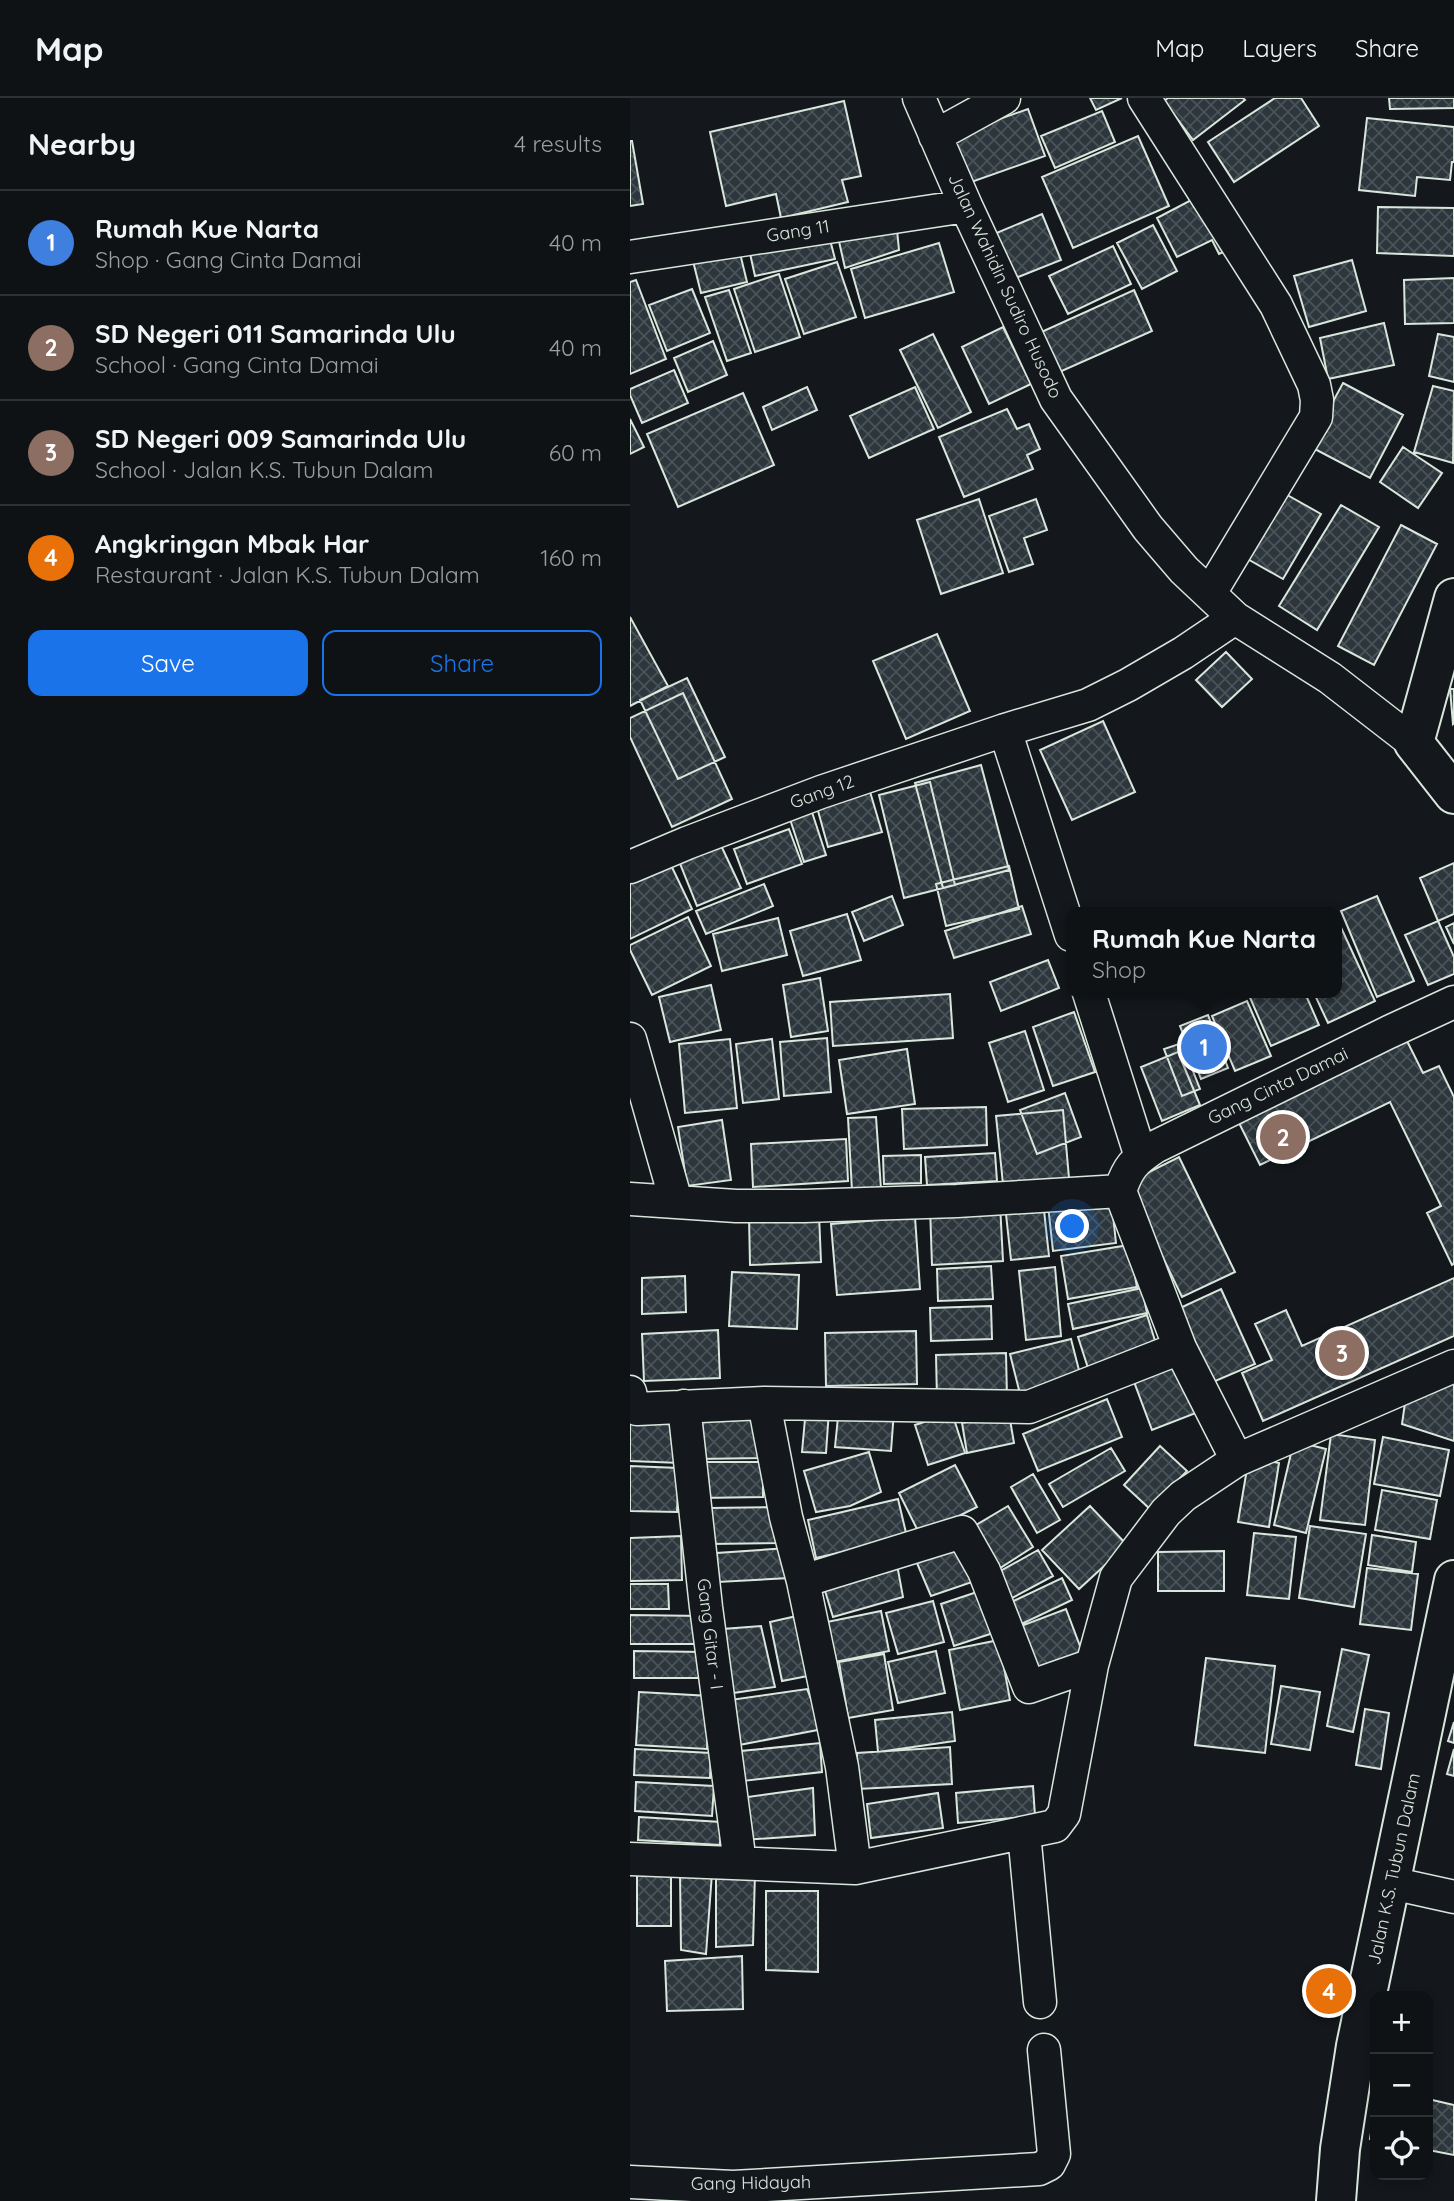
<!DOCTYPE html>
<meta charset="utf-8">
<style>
:root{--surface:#0f1215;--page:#181b1e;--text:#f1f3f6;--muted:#9b9ea0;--line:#2f3234;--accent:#1a73e8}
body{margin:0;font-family:Quicksand,sans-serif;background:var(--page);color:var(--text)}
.controls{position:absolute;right:21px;bottom:21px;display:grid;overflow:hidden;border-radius:14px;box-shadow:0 4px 10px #0003}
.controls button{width:63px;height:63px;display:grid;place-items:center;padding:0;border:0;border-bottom:2px solid var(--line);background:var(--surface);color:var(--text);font:35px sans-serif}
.you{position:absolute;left:443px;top:1129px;width:24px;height:24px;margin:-18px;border:5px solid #fff;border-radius:50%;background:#1a73e8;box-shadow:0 0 0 10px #1a73e833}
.badge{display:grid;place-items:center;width:46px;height:46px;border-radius:50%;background:var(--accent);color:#fff;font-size:23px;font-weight:700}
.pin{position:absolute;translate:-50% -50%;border:4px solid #fff;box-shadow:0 2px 7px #0006}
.popup{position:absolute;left:436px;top:809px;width:276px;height:91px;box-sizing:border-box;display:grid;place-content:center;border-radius:14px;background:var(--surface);filter:drop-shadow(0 2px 5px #0005);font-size:23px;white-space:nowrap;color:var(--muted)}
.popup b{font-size:26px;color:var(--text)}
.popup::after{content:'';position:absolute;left:50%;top:100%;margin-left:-14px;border:14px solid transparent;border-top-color:var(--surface)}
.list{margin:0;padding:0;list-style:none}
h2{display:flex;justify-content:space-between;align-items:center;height:91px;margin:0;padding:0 28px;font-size:30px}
h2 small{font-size:23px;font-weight:400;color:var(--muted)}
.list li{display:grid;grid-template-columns:46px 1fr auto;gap:21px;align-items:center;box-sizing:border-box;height:105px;padding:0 28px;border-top:2px solid var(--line)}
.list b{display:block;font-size:26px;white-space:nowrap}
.list p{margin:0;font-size:23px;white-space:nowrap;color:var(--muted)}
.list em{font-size:23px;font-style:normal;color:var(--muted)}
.actions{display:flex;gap:14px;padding:21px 28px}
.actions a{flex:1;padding:16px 0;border:2px solid var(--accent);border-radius:14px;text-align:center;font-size:24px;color:var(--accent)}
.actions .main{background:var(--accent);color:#fff}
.icon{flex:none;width:38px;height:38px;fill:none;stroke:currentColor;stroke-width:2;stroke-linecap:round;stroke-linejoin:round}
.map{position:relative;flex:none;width:824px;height:2103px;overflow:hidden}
header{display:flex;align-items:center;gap:42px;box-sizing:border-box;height:98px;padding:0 35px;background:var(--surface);border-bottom:2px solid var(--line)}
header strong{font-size:33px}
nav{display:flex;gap:38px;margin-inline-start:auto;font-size:24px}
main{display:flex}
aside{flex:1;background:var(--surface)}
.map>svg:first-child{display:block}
</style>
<header>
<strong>Map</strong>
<nav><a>Map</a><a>Layers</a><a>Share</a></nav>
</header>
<main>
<aside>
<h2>Nearby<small>4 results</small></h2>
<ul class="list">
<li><span class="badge" style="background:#3f7fe0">1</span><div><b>Rumah Kue Narta</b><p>Shop · Gang Cinta Damai</p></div><em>40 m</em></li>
<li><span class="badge" style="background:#8d6e63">2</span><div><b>SD Negeri 011 Samarinda Ulu</b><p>School · Gang Cinta Damai</p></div><em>40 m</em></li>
<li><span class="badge" style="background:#8d6e63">3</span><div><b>SD Negeri 009 Samarinda Ulu</b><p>School · Jalan K.S. Tubun Dalam</p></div><em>60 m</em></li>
<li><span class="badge" style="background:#e8710a">4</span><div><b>Angkringan Mbak Har</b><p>Restaurant · Jalan K.S. Tubun Dalam</p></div><em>160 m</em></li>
</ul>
<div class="actions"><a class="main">Save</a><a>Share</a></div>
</aside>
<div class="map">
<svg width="824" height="2103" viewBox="0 0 824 2103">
<defs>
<pattern id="building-cross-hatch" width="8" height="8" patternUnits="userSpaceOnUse" patternTransform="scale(1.75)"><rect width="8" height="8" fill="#2c363c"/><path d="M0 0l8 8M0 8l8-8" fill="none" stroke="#4a5358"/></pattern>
</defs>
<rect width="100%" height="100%" fill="#14181c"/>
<path fill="url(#building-cross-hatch)" stroke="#d8e6dc" stroke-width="2" d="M 460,0 L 492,0 L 466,12 Z
M 538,0 L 613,0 L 615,2 L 563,42 L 534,3 Z
M 645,0 L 671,0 L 689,28 L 604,84 L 578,44 Z
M 759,0 L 824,0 L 824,10 L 760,11 Z
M 214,3 L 231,78 L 212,82 L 218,104 L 151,120 L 146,96 L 96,108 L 80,34 Z
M 398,11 L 415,58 L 330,88 L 313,41 Z
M 472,13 L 485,44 L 425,70 L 411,38 Z
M 737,20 L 824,29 L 824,64 L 822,64 L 820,82 L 787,79 L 785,98 L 729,92 Z
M 508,38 L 539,108 L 443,150 L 412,79 Z
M 0,43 L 2,43 L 13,106 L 0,108 Z
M 565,100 L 600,151 L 589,156 L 582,142 L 547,159 L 527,120 Z
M 748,109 L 824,110 L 824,158 L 747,155 Z
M 412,116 L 431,162 L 383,181 L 364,136 Z
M 266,122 L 269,152 L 215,170 L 206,130 Z
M 523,127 L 547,173 L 512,191 L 487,145 Z
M 197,130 L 205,161 L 125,178 L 117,142 Z
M 107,143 L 117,184 L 71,195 L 61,155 Z
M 309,145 L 324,194 L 235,220 L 221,171 Z
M 483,148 L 501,186 L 438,216 L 419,178 Z
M 722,162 L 736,213 L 679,229 L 664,178 Z
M 207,164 L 226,219 L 174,236 L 155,181 Z
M 149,176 L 170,239 L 125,254 L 104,191 Z
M 824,180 L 824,225 L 775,226 L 774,182 Z
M 6,182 L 36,261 L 0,276 L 0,184 Z
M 62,191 L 80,235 L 37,253 L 19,207 Z
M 99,192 L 121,255 L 97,263 L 75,199 Z
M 504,192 L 522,233 L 425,276 L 407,236 Z
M 754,225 L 764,267 L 698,281 L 690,240 Z
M 373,229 L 401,286 L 359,306 L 332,249 Z
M 303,236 L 341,314 L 308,330 L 270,252 Z
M 808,236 L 824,239 L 824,284 L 799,278 Z
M 83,243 L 97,277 L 58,294 L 44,260 Z
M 44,272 L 58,305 L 12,325 L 0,297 L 0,291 Z
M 713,285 L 773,317 L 740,380 L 679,348 Z
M 803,288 L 824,293 L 823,365 L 784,354 Z
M 177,289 L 187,312 L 142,332 L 133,309 Z
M 285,289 L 304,331 L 239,360 L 220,318 Z
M 113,295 L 144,367 L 48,409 L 17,336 Z
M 377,311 L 387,331 L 399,326 L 410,351 L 397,357 L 403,371 L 334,399 L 309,339 Z
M 0,321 L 14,349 L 0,356 Z
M 773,349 L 812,375 L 788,410 L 750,384 Z
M 652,394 L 691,416 L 653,481 L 614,459 Z
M 349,401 L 373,475 L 311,496 L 287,422 Z
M 406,401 L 417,432 L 394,440 L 403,466 L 379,474 L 359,418 Z
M 711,407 L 749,429 L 687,532 L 649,508 Z
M 771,427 L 807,446 L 744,567 L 708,548 Z
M 0,519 L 38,588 L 0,608 Z
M 307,536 L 340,613 L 276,641 L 243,563 Z
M 596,554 L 622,581 L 592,609 L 566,582 Z
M 57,580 L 95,659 L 48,681 L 10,602 Z
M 820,591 L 824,591 L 824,625 L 823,626 Z
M 53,595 L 102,701 L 42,729 L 0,639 L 0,620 Z
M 473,623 L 505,694 L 442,722 L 410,652 Z
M 351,667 L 379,772 L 313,790 L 285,685 Z
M 300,684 L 325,787 L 274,800 L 249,697 Z
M 238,687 L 252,734 L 198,749 L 185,702 Z
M 180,708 L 196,757 L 174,764 L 158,715 Z
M 159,731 L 172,766 L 117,786 L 104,751 Z
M 88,741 L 111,790 L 67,808 L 47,758 Z
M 39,763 L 62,811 L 0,841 L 0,782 Z
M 824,765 L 824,816 L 808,823 L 790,780 Z
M 379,768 L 389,811 L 316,828 L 306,786 Z
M 134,786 L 143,808 L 76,836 L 66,813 Z
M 262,798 L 273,827 L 234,843 L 222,814 Z
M 747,798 L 784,883 L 747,899 L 711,813 Z
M 392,808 L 401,836 L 324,860 L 315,833 Z
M 217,816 L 231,862 L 173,878 L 160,833 Z
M 58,819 L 81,868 L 22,897 L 0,852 L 0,847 Z
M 148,820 L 157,857 L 92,873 L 83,836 Z
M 708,823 L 745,903 L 698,925 L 684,895 L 707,895 Z
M 808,823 L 824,859 L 824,876 L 798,887 L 775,837 Z
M 824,825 L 824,846 L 816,829 Z
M 418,862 L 429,890 L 371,913 L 360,884 Z
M 190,880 L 198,933 L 161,939 L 153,887 Z
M 81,887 L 91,932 L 40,944 L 29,899 Z
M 618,895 L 675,895 L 689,927 L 641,948 Z
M 320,896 L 323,940 L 203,948 L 200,904 Z
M 617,903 L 641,958 L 605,973 L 582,918 Z
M 444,914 L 465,974 L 423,988 L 403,929 Z
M 578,917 L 598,970 L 571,981 L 550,928 Z
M 770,929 L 793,975 L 809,968 L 824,999 L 824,1166 L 822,1167 L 797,1115 L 811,1108 L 760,1004 L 630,1067 L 602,1011 Z
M 395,933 L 414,992 L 378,1004 L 359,945 Z
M 197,940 L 201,994 L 154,998 L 150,944 Z
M 100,941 L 107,1010 L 55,1015 L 49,946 Z
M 142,941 L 149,1001 L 113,1005 L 106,946 Z
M 552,945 L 570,991 L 552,998 L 534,951 Z
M 277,951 L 285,1006 L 217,1016 L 209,962 Z
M 548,954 L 570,1007 L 532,1023 L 511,969 Z
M 435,995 L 451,1039 L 407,1056 L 390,1012 Z
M 356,1009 L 357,1047 L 274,1051 L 272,1011 Z
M 433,1012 L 439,1080 L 373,1086 L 366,1018 Z
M 246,1019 L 251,1091 L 222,1093 L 218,1020 Z
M 92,1022 L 101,1082 L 57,1088 L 48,1029 Z
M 216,1041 L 218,1083 L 123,1089 L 121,1046 Z
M 365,1055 L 367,1083 L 297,1087 L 295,1059 Z
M 291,1057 L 291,1085 L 254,1086 L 253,1058 Z
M 549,1059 L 605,1174 L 552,1199 L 497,1085 Z
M 481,1099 L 486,1145 L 423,1153 L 418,1107 Z
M 413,1103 L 419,1158 L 381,1162 L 375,1107 Z
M 370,1106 L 373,1163 L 302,1167 L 300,1109 Z
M 189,1116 L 191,1164 L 120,1167 L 119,1118 Z
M 285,1119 L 290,1191 L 207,1197 L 201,1126 Z
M 499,1147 L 507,1189 L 438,1201 L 431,1158 Z
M 361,1168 L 363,1201 L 308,1203 L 307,1171 Z
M 425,1169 L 431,1238 L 396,1242 L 389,1173 Z
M 102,1174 L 169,1177 L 167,1231 L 99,1228 Z
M 55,1178 L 56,1214 L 12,1216 L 12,1180 Z
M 824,1180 L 824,1238 L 633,1323 L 612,1275 L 642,1262 L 625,1226 L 656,1212 L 672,1248 Z
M 512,1190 L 517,1215 L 443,1231 L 438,1206 Z
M 591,1191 L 625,1266 L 583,1284 L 550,1210 Z
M 361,1208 L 362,1241 L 301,1243 L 300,1210 Z
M 517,1217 L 527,1249 L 458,1270 L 448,1239 Z
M 88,1232 L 90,1280 L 14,1283 L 12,1236 Z
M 286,1233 L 287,1286 L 196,1288 L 195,1235 Z
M 441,1241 L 451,1280 L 390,1296 L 380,1256 Z
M 376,1255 L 377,1300 L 307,1301 L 306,1257 Z
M 552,1263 L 571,1313 L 522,1332 L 503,1281 Z
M 824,1277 L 824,1343 L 772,1326 L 777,1291 Z
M 477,1301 L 492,1339 L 408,1373 L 393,1336 Z
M 132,1309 L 133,1360 L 67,1361 L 67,1315 Z
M 209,1309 L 264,1313 L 261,1353 L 205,1349 Z
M 176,1310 L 199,1312 L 196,1355 L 172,1354 Z
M 0,1315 L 48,1315 L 50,1365 L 0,1363 Z
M 322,1315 L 335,1355 L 298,1367 L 285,1327 Z
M 379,1316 L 384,1345 L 337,1355 L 332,1325 Z
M 701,1336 L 745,1342 L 735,1427 L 690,1422 Z
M 753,1339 L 819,1352 L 810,1398 L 744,1386 Z
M 664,1343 L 696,1351 L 676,1435 L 644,1427 Z
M 530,1348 L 557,1373 L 520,1411 L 494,1387 Z
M 481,1350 L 495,1373 L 433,1409 L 419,1386 Z
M 239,1354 L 251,1394 L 220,1408 L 186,1414 L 174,1373 Z
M 619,1359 L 649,1365 L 639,1429 L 608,1424 Z
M 72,1364 L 133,1364 L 133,1399 L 72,1400 Z
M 325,1367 L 347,1409 L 290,1437 L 269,1395 Z
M 0,1368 L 49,1370 L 47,1414 L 0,1413 Z
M 403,1376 L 430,1422 L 407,1435 L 381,1389 Z
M 752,1392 L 807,1402 L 800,1441 L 745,1432 Z
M 268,1401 L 277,1439 L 186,1460 L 178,1422 Z
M 378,1408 L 403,1449 L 367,1472 L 341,1430 Z
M 460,1408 L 497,1447 L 449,1491 L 412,1452 Z
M 150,1409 L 150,1445 L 80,1446 L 80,1410 Z
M 680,1428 L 736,1436 L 724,1509 L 669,1500 Z
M 624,1435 L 666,1439 L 659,1501 L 617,1497 Z
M 742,1437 L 786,1444 L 782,1474 L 738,1467 Z
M 51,1438 L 52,1482 L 0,1483 L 0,1440 Z
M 334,1439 L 351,1481 L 301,1498 L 284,1458 Z
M 158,1450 L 159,1480 L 88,1484 L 87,1455 Z
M 408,1452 L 423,1478 L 371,1506 L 358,1480 Z
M 594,1453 L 594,1493 L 528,1493 L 528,1454 Z
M 266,1461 L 273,1499 L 203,1519 L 192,1483 Z
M 737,1470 L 788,1476 L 781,1532 L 730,1526 Z
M 432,1480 L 442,1502 L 381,1531 L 371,1509 Z
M 0,1486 L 38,1486 L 39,1511 L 0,1511 Z
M 356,1491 L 369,1533 L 324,1548 L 311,1506 Z
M 303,1503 L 314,1544 L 268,1556 L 256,1515 Z
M 436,1511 L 456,1564 L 411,1582 L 391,1528 Z
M 251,1513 L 259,1553 L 200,1565 L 192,1525 Z
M 0,1517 L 74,1518 L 74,1546 L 0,1546 Z
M 171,1517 L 183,1577 L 152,1583 L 140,1524 Z
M 131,1528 L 145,1589 L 103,1595 L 93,1531 Z
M 369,1542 L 380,1602 L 330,1612 L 319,1552 Z
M 712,1551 L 739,1557 L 723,1634 L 697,1628 Z
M 4,1553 L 74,1554 L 73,1580 L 4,1580 Z
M 306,1553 L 315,1595 L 268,1605 L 258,1564 Z
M 254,1556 L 263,1612 L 218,1620 L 209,1564 Z
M 576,1560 L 645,1568 L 635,1655 L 565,1647 Z
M 651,1588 L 690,1594 L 680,1652 L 641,1646 Z
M 177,1591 L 193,1631 L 109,1647 L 100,1602 Z
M 9,1594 L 80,1598 L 77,1651 L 6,1647 Z
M 735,1611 L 759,1615 L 751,1671 L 726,1667 Z
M 322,1614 L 325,1643 L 248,1654 L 245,1622 Z
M 824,1624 L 824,1645 L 818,1643 Z
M 190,1645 L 192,1674 L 113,1683 L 111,1653 Z
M 320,1649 L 322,1686 L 228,1691 L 227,1655 Z
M 5,1651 L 81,1655 L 80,1680 L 4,1677 Z
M 824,1651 L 824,1678 L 817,1676 Z
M 6,1684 L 84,1688 L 82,1718 L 5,1713 Z
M 403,1688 L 405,1718 L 328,1725 L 326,1695 Z
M 183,1690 L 185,1737 L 113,1742 L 110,1700 Z
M 308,1695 L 313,1730 L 241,1740 L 237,1706 Z
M 9,1719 L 91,1724 L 90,1747 L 8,1742 Z
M 7,1775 L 41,1775 L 41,1828 L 7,1828 Z
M 50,1775 L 82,1775 L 76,1856 L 51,1852 Z
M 86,1775 L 125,1775 L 123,1847 L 86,1849 Z
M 136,1793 L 188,1793 L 188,1874 L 136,1872 Z
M 112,1858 L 113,1911 L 37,1913 L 35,1863 Z
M 798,2001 L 824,2007 L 824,2057 L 798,2052 Z
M 745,2010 L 745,2042 L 740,2041 Z"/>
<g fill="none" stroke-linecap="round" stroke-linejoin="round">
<g stroke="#d8e6dc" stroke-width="35">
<path id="street" d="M 289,0 L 336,108 L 426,301 L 518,430 L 554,472 L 605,520 L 700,580 L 784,645
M 514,0 L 646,207 L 684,287 L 687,302 L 686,319 L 580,495
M 305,38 L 374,0
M 0,159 L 336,108
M 375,632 L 441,837
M 0,769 L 57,745 L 191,694 L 375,632 L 458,607 L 498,587 L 553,555 L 605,520
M 459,895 L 511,1059
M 0,941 L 46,1103
M 490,1093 C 498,1069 504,1063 525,1049 L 759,934 L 824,904
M 490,1093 L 550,1250 L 607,1362
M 0,1101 L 106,1108 L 174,1108 L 327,1103 L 490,1093
M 0,1294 L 3,1309 L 7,1311 L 134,1305 L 399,1309 L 550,1250
M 134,1305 L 156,1419 L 173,1483 L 212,1669 L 225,1770
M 54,1308 L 76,1509 L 110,1765
M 173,1483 L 332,1434 L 354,1473 L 399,1589 L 462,1567
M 394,1735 L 410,1904
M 0,1761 L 225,1770 L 425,1728 L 434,1716 L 462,1567 L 486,1480 L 536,1414 L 553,1398 L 607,1362 L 824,1268
M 761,1785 L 824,1799
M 0,2084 L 103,2089 L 409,2071 L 419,2066 L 424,2056 L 414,1952"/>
</g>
<g stroke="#d8e6dc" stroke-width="42">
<path id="secondary" d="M 824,500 L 784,645 L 824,696
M 706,2103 L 710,2051 L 726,1948 L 824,1482"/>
</g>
<use href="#street" stroke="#14181c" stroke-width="32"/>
<use href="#secondary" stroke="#14181c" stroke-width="38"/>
</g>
<g text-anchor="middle" stroke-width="5" stroke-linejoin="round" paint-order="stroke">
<g font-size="18" fill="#d8e6dc" stroke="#14181c">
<text transform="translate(168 133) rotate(-9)" y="6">Gang 11</text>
<text transform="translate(375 188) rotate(65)" y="6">Jalan Wahidin Sudiro Husodo</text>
<text transform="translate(192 694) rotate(-20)" y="6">Gang 12</text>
<text transform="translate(648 988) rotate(-26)" y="6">Gang Cinta Damai</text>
<text transform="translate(80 1536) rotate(83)" y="6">Gang Gitar - I</text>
<text transform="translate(764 1771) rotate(-78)" y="6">Jalan K.S. Tubun Dalam</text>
<text transform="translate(121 2085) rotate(-1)" y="6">Gang Hidayah</text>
</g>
</g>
</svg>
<div class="controls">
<button>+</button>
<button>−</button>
<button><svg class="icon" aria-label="locate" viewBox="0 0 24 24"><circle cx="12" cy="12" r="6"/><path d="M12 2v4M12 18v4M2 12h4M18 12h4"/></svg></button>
</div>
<div class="you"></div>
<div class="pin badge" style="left:574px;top:949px;background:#3f7fe0">1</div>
<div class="popup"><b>Rumah Kue Narta</b>Shop</div>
<div class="pin badge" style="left:653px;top:1039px;background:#8d6e63">2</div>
<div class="pin badge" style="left:712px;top:1255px;background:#8d6e63">3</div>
<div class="pin badge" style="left:699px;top:1893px;background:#e8710a">4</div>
</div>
</main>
